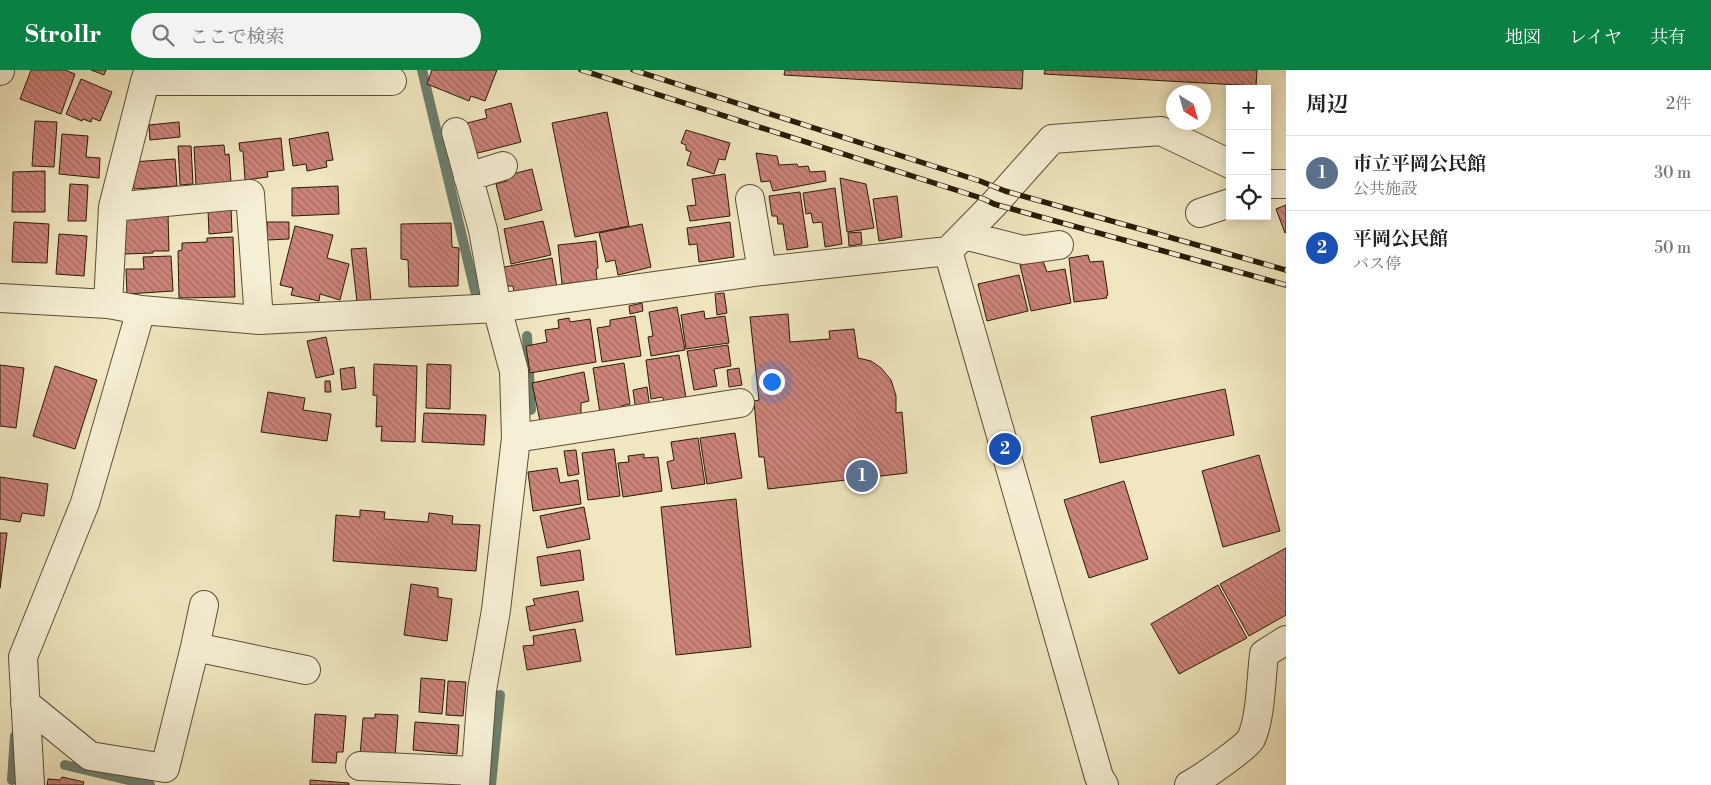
<!DOCTYPE html>
<html lang="ja">
<meta charset="utf-8">
<style>
:root{--surface:#fff;--page:#f2f2f2;--text:#222;--muted:#767676;--line:#e0e0e0;--accent:#0b8043}
body{margin:0;font-family:"Libre Bodoni","Noto Serif JP",serif;background:var(--page);color:var(--text)}
.controls{position:absolute;right:15px;top:15px;display:grid;overflow:hidden;border-radius:0px;box-shadow:0 2px 12px #0003}
.controls button{width:45px;height:45px;display:grid;place-items:center;padding:0;border:0;border-bottom:1px solid var(--line);background:var(--surface);color:var(--text);font:25px sans-serif}
.compass{position:absolute;left:1166px;top:15px;width:45px;height:45px;border-radius:50%;background:var(--surface);box-shadow:0 2px 12px #0003;rotate:143deg}
.you{position:absolute;left:771px;top:311px;width:18px;height:18px;margin:-12px;border:4px solid #fff;border-radius:50%;background:#1a73e8;box-shadow:0 0 0 8px #1a73e833}
.badge{display:grid;place-items:center;width:32px;height:32px;border-radius:50%;background:var(--accent);color:#fff;font-size:16px;font-weight:700}
.pin{position:absolute;translate:-50% -50%;border:2px solid #fff;box-shadow:0 1px 5px #0006}
.list{margin:0;padding:0;list-style:none}
h2{display:flex;justify-content:space-between;align-items:center;height:65px;margin:0;padding:0 20px;font-size:21px}
h2 small{font-size:16px;font-weight:400;color:var(--muted)}
.list li{display:grid;grid-template-columns:32px 1fr auto;gap:15px;align-items:center;box-sizing:border-box;height:75px;padding:0 20px;border-top:1px solid var(--line)}
.list b{display:block;font-size:19px;white-space:nowrap}
.list p{margin:0;font-size:16px;white-space:nowrap;color:var(--muted)}
.list em{font-size:16px;font-style:normal;color:var(--muted)}
.icon{flex:none;width:28px;height:28px;fill:none;stroke:currentColor;stroke-width:2;stroke-linecap:round;stroke-linejoin:round}
.map{position:relative;flex:none;width:1286px;height:715px;overflow:hidden}
header{display:flex;align-items:center;gap:30px;box-sizing:border-box;height:70px;padding:0 25px;background:var(--accent);color:#fff}
header strong{font-size:24px}
nav{display:flex;gap:28px;margin-inline-start:auto;font-size:18px}
.search{width:350px;height:45px;background:var(--page);display:flex;align-items:center;gap:12px;box-sizing:border-box;padding:0 18px;border-radius:28px;color:var(--muted);font-size:19px}
main{display:flex}
aside{flex:1;background:var(--surface)}
.map>svg:first-child{display:block}
</style>
<header>
<strong>Strollr</strong>
<div class="search"><svg class="icon" aria-label="search" viewBox="0 0 24 24"><circle cx="10" cy="10" r="6"/><path d="M15 15l6 6"/></svg>ここで検索</div>
<nav><a>地図</a><a>レイヤ</a><a>共有</a></nav>
</header>
<main>
<div class="map">
<svg width="1286" height="715" viewBox="0 0 1286 715">
<defs>
<pattern id="building-back-hatch" width="6" height="6" patternUnits="userSpaceOnUse" patternTransform="scale(1.25)"><rect width="6" height="6" fill="#cb837a"/><path d="M-1 5l2 2M0 0l6 6M5-1l2 2" fill="none" stroke="#a56a62"/></pattern>
</defs>
<rect width="100%" height="100%" fill="#f0e6bf"/>
<filter id="stains"><feTurbulence type="fractalNoise" baseFrequency=".004" numOctaves="4"/><feColorMatrix values="0 0 0 0 .2 0 0 0 0 .09 0 0 0 0 .02 0 0 0 .5 -.17"/></filter>
<radialGradient id="worn" r=".72"><stop offset=".6" stop-color="#630" stop-opacity="0"/><stop offset="1" stop-color="#630" stop-opacity=".3"/></radialGradient>
<g fill="none" stroke-linecap="round" stroke-linejoin="round">
<path stroke="#6d7e6d" stroke-width="10" d="M 422,0 L 477,229
M 527,266 L 531,340
M 65,695 L 150,715
M 12,710 L 15,666
M 491,715 L 500,625"/>
</g>
<path fill="url(#building-back-hatch)" stroke="#2a1b06" d="M 31,0 L 65,0 L 75,4 L 61,44 L 20,29 Z
M 91,0 L 106,0 L 104,5 Z
M 432,0 L 497,0 L 485,31 L 471,26 L 469,31 L 427,14 Z
M 785,0 L 1023,0 L 1022,19 L 784,5 Z
M 1045,0 L 1257,0 L 1256,16 L 1044,4 Z
M 81,9 L 112,22 L 100,51 L 92,48 L 91,52 L 83,49 L 82,51 L 66,44 Z
M 511,33 L 521,72 L 474,84 L 467,53 L 487,48 L 485,40 Z
M 607,42 L 629,156 L 575,167 L 552,53 Z
M 35,51 L 57,52 L 54,97 L 32,96 Z
M 179,52 L 180,67 L 150,70 L 149,55 Z
M 686,60 L 730,73 L 725,90 L 719,89 L 714,104 L 687,95 L 691,82 L 686,80 L 686,75 L 681,73 Z
M 328,62 L 333,90 L 326,91 L 327,97 L 307,101 L 306,94 L 293,96 L 289,69 Z
M 62,64 L 88,66 L 86,87 L 100,88 L 99,108 L 59,104 Z
M 281,68 L 284,100 L 267,102 L 268,107 L 245,110 L 243,81 L 240,81 L 239,73 Z
M 224,75 L 225,85 L 229,84 L 231,112 L 196,115 L 194,77 Z
M 178,76 L 191,76 L 193,114 L 180,115 Z
M 756,83 L 777,86 L 779,95 L 797,94 L 798,97 L 808,96 L 810,102 L 825,101 L 826,111 L 773,121 L 770,111 L 761,112 Z
M 175,89 L 177,116 L 134,119 L 132,92 Z
M 532,99 L 542,140 L 505,150 L 496,114 L 507,111 L 505,106 Z
M 45,101 L 45,142 L 12,142 L 13,102 Z
M 725,104 L 730,146 L 690,151 L 687,136 L 696,135 L 692,109 Z
M 840,108 L 866,114 L 874,158 L 847,162 Z
M 70,114 L 88,115 L 86,151 L 68,151 Z
M 338,116 L 339,144 L 292,146 L 292,118 Z
M 835,118 L 842,174 L 825,177 L 822,152 L 813,153 L 811,143 L 806,144 L 803,123 Z
M 800,122 L 808,177 L 787,180 L 783,154 L 778,154 L 777,146 L 772,146 L 769,126 Z
M 897,126 L 902,167 L 879,171 L 873,129 Z
M 1286,135 L 1286,162 L 1285,163 L 1276,139 Z
M 231,137 L 232,162 L 209,164 L 208,139 Z
M 168,144 L 169,181 L 153,181 L 153,183 L 124,184 L 123,149 L 146,148 L 146,145 Z
M 543,151 L 551,185 L 511,194 L 504,159 Z
M 14,152 L 49,154 L 47,193 L 12,192 Z
M 267,152 L 289,152 L 289,169 L 267,170 Z
M 730,152 L 734,187 L 699,192 L 697,174 L 689,175 L 687,158 Z
M 451,153 L 452,177 L 459,178 L 458,216 L 409,217 L 408,190 L 401,189 L 401,154 Z
M 642,154 L 651,197 L 618,205 L 615,190 L 606,192 L 599,163 Z
M 295,156 L 333,165 L 327,188 L 349,194 L 340,230 L 320,224 L 319,231 L 291,225 L 293,218 L 280,215 Z
M 861,162 L 862,174 L 849,176 L 848,163 Z
M 59,164 L 87,166 L 84,206 L 56,204 Z
M 233,167 L 235,227 L 179,228 L 178,181 L 182,180 L 182,173 L 207,172 L 207,168 Z
M 596,171 L 598,198 L 596,199 L 597,210 L 562,214 L 558,175 Z
M 366,178 L 371,231 L 357,232 L 351,179 Z
M 1088,185 L 1090,192 L 1103,191 L 1108,225 L 1106,226 L 1107,228 L 1074,232 L 1069,188 Z
M 171,186 L 173,221 L 127,224 L 126,199 L 144,199 L 143,187 Z
M 552,188 L 557,218 L 515,226 L 513,216 L 504,216 L 499,198 Z
M 1043,191 L 1047,202 L 1065,199 L 1071,233 L 1031,241 L 1020,195 Z
M 1019,205 L 1028,241 L 987,251 L 978,214 Z
M 724,223 L 727,243 L 717,245 L 715,224 Z
M 642,233 L 643,241 L 630,244 L 629,236 Z
M 677,237 L 685,280 L 651,286 L 648,267 L 653,266 L 649,242 Z
M 704,241 L 705,249 L 725,246 L 729,273 L 686,279 L 681,245 Z
M 788,244 L 790,272 L 830,269 L 829,261 L 854,259 L 858,288 L 871,291 L 881,298 L 891,310 L 896,326 L 896,343 L 902,342 L 907,403 L 768,419 L 764,387 L 759,387 L 754,331 L 759,330 L 750,247 Z
M 635,246 L 641,286 L 602,292 L 597,258 L 610,256 L 610,250 Z
M 569,248 L 570,252 L 590,249 L 596,292 L 530,303 L 526,276 L 547,272 L 545,260 L 559,258 L 558,250 Z
M 326,267 L 334,304 L 316,308 L 307,271 Z
M 728,275 L 731,296 L 714,299 L 717,316 L 694,320 L 687,281 Z
M 679,285 L 686,328 L 665,332 L 662,327 L 651,329 L 646,290 Z
M 624,293 L 630,334 L 621,336 L 620,340 L 600,343 L 593,298 Z
M 374,294 L 417,296 L 415,372 L 381,371 L 382,356 L 376,357 L 377,326 L 373,325 Z
M 427,294 L 451,295 L 450,339 L 426,338 Z
M 0,295 L 24,298 L 16,358 L 0,356 Z
M 55,296 L 97,310 L 75,379 L 33,366 Z
M 354,297 L 356,318 L 342,320 L 340,299 Z
M 739,298 L 742,315 L 729,317 L 727,300 Z
M 584,302 L 589,331 L 581,333 L 581,347 L 540,351 L 532,313 Z
M 325,311 L 330,311 L 331,322 L 325,322 Z
M 647,317 L 650,338 L 636,341 L 633,320 Z
M 1225,319 L 1234,365 L 1100,393 L 1091,347 Z
M 268,322 L 305,328 L 303,340 L 331,344 L 327,371 L 261,362 Z
M 424,343 L 486,345 L 484,375 L 422,372 Z
M 735,363 L 742,408 L 707,414 L 700,368 Z
M 698,368 L 705,414 L 672,419 L 667,392 L 674,390 L 671,372 Z
M 614,379 L 620,426 L 588,430 L 582,383 Z
M 576,380 L 579,404 L 568,406 L 564,381 Z
M 644,384 L 644,388 L 658,387 L 662,421 L 623,427 L 618,393 L 629,392 L 628,386 Z
M 1259,385 L 1280,461 L 1223,477 L 1202,401 Z
M 557,398 L 560,413 L 578,410 L 581,434 L 533,441 L 528,402 Z
M 0,407 L 48,414 L 44,446 L 22,443 L 20,452 L 0,449 Z
M 1124,411 L 1148,489 L 1089,508 L 1064,430 Z
M 736,429 L 751,577 L 676,585 L 661,437 Z
M 584,437 L 590,469 L 547,478 L 540,446 Z
M 360,440 L 385,442 L 384,449 L 428,452 L 429,443 L 453,446 L 452,454 L 480,455 L 476,501 L 333,491 L 336,445 L 360,447 Z
M 0,463 L 7,463 L 0,518 Z
M 1286,478 L 1286,545 L 1249,566 L 1220,514 Z
M 580,480 L 584,510 L 541,516 L 537,487 Z
M 411,514 L 438,518 L 438,527 L 452,529 L 447,571 L 404,565 Z
M 1218,515 L 1247,568 L 1179,604 L 1151,554 Z
M 578,521 L 583,551 L 530,561 L 526,537 L 535,535 L 533,529 Z
M 575,559 L 581,591 L 527,600 L 523,576 L 534,575 L 533,566 Z
M 421,608 L 445,610 L 442,644 L 419,642 Z
M 448,611 L 466,612 L 463,646 L 446,645 Z
M 315,644 L 346,646 L 343,682 L 337,682 L 336,693 L 312,692 Z
M 375,644 L 398,645 L 395,688 L 360,686 L 363,648 L 375,648 Z
M 415,652 L 459,655 L 457,684 L 413,680 Z
M 62,707 L 84,712 L 83,715 L 47,715 L 48,709 L 60,710 Z
M 310,710 L 349,713 L 349,715 L 310,715 Z"/>
<g fill="none" stroke-linecap="round" stroke-linejoin="round">
<g stroke="#5c4e34" stroke-width="30">
<path id="street" d="M 0,1 L 0,0
M 145,11 L 392,11
M 456,62 L 483,160 L 497,238 L 514,301 L 516,368 L 496,540 L 482,620 L 475,715
M 468,107 L 503,96
M 1267,114 L 1286,114
M 750,129 L 762,201
M 113,137 L 250,124 L 259,250
M 1200,143 L 1230,133
M 964,165 L 1023,180 L 1059,175
M 948,181 L 1099,707 L 1104,715
M 0,228 L 108,234 L 141,240 L 259,250 L 497,238 L 762,201 L 948,181 L 994,134 L 1052,69 L 1161,61 L 1230,94
M 108,234 L 113,137 L 145,11 L 149,0
M 516,368 L 740,333
M 195,577 L 306,600
M 25,633 L 90,686 L 165,698 L 195,577 L 204,535
M 360,696 L 475,701
M 30,715 L 23,587 L 85,433 L 141,240
M 1189,715 C 1199,710 1247,677 1251,669 C 1261,647 1261,609 1264,584 L 1286,570"/>
</g>
<use href="#street" stroke="#f5efd5" stroke-width="28"/>
<g stroke="#2a1b06" stroke-width="5.5">
<path id="rail" d="M 581,0 L 984,129 L 994,134 L 1286,215
M 633,0 L 980,111 L 1005,121 L 1286,200"/>
</g>
<use href="#rail" stroke="#f5efd5" stroke-width="4" stroke-dasharray="11" stroke-linecap="butt"/>
</g>
<rect width="100%" height="100%" filter="url(#stains)"/>
<rect width="100%" height="100%" fill="url(#worn)"/>
</svg>
<div class="controls">
<button>+</button>
<button>−</button>
<button><svg class="icon" aria-label="locate" viewBox="0 0 24 24"><circle cx="12" cy="12" r="6"/><path d="M12 2v4M12 18v4M2 12h4M18 12h4"/></svg></button>
</div>
<svg class="compass" viewBox="-18 -18 36 36"><path d="M0-13l5 13h-10z" fill="#e53935"/><path d="M0 13l5-13h-10z" fill="#767676"/></svg>
<div class="you"></div>
<div class="pin badge" style="left:862px;top:406px;background:#5c6f8a">1</div>
<div class="pin badge" style="left:1005px;top:379px;background:#1a4fb4">2</div>
</div>
<aside>
<h2>周辺<small>2件</small></h2>
<ul class="list">
<li><span class="badge" style="background:#5c6f8a">1</span><div><b>市立平岡公民館</b><p>公共施設</p></div><em>30 m</em></li>
<li><span class="badge" style="background:#1a4fb4">2</span><div><b>平岡公民館</b><p>バス停</p></div><em>50 m</em></li>
</ul>
</aside>
</main>
